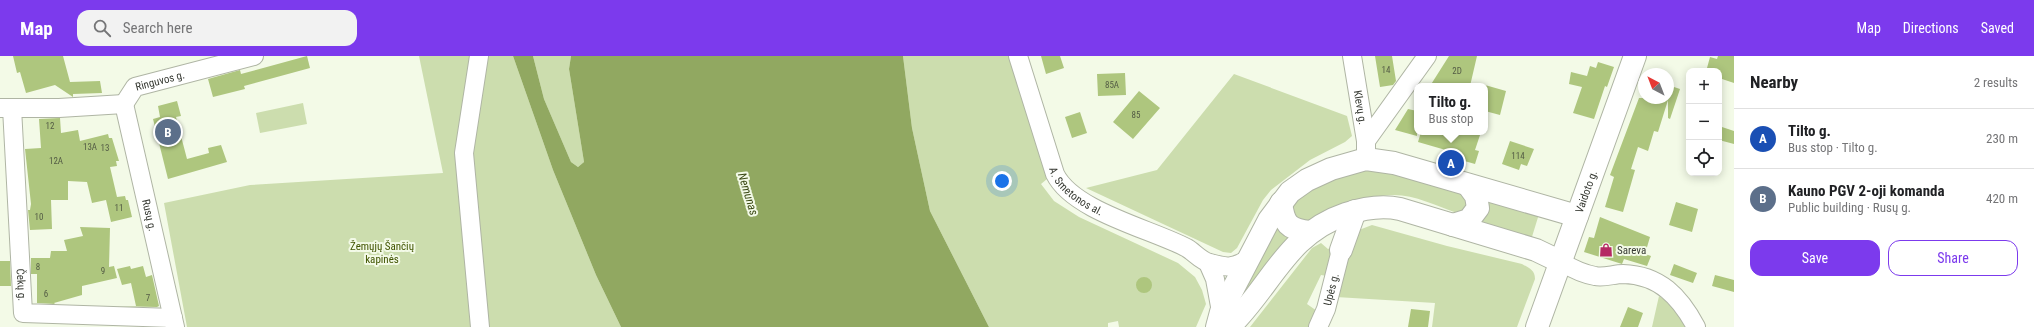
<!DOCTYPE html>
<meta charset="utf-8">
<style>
:root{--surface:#fff;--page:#f2f2f2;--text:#202124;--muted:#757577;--line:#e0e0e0;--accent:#7c3aed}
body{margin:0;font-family:"Roboto Condensed",sans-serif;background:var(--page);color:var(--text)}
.controls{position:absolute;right:12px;top:12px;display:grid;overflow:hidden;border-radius:8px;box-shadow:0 2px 10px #0003}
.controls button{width:36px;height:36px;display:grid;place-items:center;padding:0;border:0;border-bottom:1px solid var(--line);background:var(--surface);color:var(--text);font:20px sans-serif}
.compass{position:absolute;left:1638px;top:12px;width:36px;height:36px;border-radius:50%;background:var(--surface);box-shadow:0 2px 10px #0003;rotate:318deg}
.you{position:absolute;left:1002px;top:125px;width:14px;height:14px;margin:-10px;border:3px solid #fff;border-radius:50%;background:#1a73e8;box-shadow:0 0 0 6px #1a73e833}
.badge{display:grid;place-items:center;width:26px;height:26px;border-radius:50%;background:var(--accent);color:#fff;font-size:13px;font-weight:700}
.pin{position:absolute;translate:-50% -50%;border:2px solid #fff;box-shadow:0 1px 4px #0006}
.popup{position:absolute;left:1414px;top:27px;width:74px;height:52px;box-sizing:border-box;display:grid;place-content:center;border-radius:8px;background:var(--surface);filter:drop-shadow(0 1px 3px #0005);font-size:13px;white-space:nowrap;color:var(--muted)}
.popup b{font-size:15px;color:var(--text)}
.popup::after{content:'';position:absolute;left:50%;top:100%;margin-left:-8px;border:8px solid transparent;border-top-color:var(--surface)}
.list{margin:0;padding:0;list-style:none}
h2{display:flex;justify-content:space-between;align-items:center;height:52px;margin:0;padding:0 16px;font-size:17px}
h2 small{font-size:13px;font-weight:400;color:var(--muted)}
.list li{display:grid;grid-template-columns:26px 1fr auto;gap:12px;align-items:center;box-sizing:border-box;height:60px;padding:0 16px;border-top:1px solid var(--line)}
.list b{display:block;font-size:15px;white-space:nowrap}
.list p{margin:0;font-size:13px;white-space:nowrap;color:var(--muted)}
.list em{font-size:13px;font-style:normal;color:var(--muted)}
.actions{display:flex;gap:8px;padding:12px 16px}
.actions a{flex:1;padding:9px 0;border:1px solid var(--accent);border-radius:12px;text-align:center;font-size:14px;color:var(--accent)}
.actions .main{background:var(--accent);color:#fff}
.icon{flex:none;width:22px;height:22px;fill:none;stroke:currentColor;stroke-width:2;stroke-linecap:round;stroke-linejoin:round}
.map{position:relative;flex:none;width:1734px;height:271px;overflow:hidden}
header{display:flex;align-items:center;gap:24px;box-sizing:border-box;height:56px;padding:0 20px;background:var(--accent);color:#fff}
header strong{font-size:19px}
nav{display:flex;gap:22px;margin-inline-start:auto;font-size:14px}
.search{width:280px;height:36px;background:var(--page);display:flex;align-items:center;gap:10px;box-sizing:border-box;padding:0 14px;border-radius:12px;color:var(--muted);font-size:15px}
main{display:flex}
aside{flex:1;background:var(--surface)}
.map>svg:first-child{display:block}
</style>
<header>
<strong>Map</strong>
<div class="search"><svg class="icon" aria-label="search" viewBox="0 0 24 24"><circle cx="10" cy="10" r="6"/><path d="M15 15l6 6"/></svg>Search here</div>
<nav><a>Map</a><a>Directions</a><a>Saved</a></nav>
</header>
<main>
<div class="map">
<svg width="1734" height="271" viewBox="0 0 1734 271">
<rect width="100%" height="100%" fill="#f3fae7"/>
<path fill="#ccddae" d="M 419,0 L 513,0 L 553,114 L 596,219 L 621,271 L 187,271 L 164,147 L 250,129 L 443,117 Z
M 533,0 L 571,0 L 569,13 L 584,106 L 578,111 L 571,106 L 544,43 Z
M 903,0 L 1010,0 L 1047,123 L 1041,128 L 1054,145 L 1079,161 L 1178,207 L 1195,221 L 1202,234 L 1206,248 L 1196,271 L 1119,271 L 1118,265 L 1108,267 L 1108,271 L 989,271 L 930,155 L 912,72 Z
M 1234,18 L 1347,60 L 1352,80 L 1345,86 L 1310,104 L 1271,134 L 1263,144 L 1237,192 L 1231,197 L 1223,196 L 1086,132 L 1157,114 Z
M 303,47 L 307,68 L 260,77 L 256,57 Z
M 1371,114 L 1387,115 L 1461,136 L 1470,144 L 1464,156 L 1457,157 C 1437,150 1415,139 1394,139 C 1366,139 1331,158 1306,168 L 1293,163 L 1292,148 L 1322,126 L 1357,115 Z
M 1485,143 L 1539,158 L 1531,184 L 1478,166 Z
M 1274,168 L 1289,181 L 1232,253 Z
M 1372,169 L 1447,190 L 1522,208 C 1529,212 1535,214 1535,223 L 1517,271 L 1432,271 L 1435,247 L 1336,241 L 1353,181 L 1359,174 Z
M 1321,187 L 1328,193 L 1332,191 L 1327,220 L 1321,219 L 1307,248 L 1317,255 L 1313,271 L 1250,271 L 1312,192 Z
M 1659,240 L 1677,252 L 1689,271 L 1652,271 Z"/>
<path fill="#91a861" d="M 513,0 L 533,0 L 544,43 L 571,106 L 578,111 L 584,106 L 569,13 L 571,0 L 903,0 L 912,72 L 930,155 L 989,271 L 621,271 L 596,219 L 553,114 Z"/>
<path fill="#aec67e" d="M 13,0 L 63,0 L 70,26 L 100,25 L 102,37 L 73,38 L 73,41 L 55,29 L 26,37 L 20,16 L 17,17 Z
M 307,0 L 310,12 L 244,30 L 245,33 L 213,41 L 208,23 L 240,14 L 241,18 Z
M 1041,0 L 1060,0 L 1064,12 L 1046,18 Z
M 1375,0 L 1392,0 L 1396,25 L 1393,29 L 1380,31 Z
M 1449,0 L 1477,0 L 1470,30 L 1430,30 Z
M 1718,0 L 1734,0 L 1734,27 L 1719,22 L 1719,15 L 1707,12 L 1710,1 L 1717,3 Z
M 1598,6 L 1614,11 L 1607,31 L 1605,30 L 1594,63 L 1573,57 L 1582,31 L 1569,28 L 1571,16 L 1587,20 L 1590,10 L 1596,12 Z
M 1125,17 L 1126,39 L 1098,40 L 1097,18 Z
M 1485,29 L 1506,35 L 1500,59 L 1485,55 Z
M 1668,29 L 1680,33 L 1670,63 L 1668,62 L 1668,44 L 1658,76 L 1654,75 L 1648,95 L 1638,91 L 1631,113 L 1635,114 L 1623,156 L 1605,151 L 1614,121 L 1610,119 L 1639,42 L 1668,42 Z
M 1139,35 L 1160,52 L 1133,83 L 1113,66 Z
M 177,45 L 181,60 L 176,61 L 187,103 L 209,97 L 208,92 L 221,89 L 227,106 L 168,123 L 153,63 L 160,61 L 158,50 Z
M 1408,53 L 1417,55 L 1417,80 L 1395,74 Z
M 1080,56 L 1087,77 L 1072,82 L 1065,61 Z
M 60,62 L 61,77 L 78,74 L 80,85 L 108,78 L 109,82 L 112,82 L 119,105 L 116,105 L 117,110 L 110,111 L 117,141 L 125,140 L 126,144 L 128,144 L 132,161 L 111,166 L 106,144 L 92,147 L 87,126 L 68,125 L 68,144 L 51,144 L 52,173 L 30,174 L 28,154 L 30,154 L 31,148 L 25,93 L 41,92 L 39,63 Z
M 1719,70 L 1734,75 L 1734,88 L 1719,84 Z
M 1421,76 L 1481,76 L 1475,94 L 1479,95 L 1475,108 L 1461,104 L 1463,99 L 1418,86 Z
M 1510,85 L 1534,93 L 1527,110 L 1521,108 L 1519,114 L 1502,108 Z
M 1676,146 L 1698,153 L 1692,176 L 1669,169 Z
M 1600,161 L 1650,181 L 1645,198 L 1651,200 L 1647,210 L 1624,203 L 1622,208 L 1584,196 L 1589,181 L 1594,182 Z
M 80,171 L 110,172 L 109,211 L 114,210 L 117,222 L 82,230 L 82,239 L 54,247 L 55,248 L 37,247 L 37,218 L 31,218 L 31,202 L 50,202 L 51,195 L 67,195 L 64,184 L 83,180 Z
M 0,205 L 10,205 L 11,230 L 0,230 Z
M 1674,208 L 1697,217 L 1693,227 L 1670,219 Z
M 130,210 L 131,213 L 143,210 L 146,221 L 152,219 L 159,250 L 157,251 L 114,250 L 136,250 L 131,227 L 122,229 L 117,213 Z
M 1715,219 L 1734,224 L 1734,236 L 1712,230 Z
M1136 229a8 8 0 1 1 16 0a8 8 0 1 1-16 0Z
M 1628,251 L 1643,257 L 1638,271 L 1620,271 Z
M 1411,253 L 1430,255 L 1428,271 L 1408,271 Z"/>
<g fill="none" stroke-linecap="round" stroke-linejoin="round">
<g stroke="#afb5a4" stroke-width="20">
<g id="minor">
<path d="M 479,0 L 464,97 L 480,271"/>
<path id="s1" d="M 1018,0 L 1055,118 C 1073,155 1151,173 1187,192 C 1194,196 1201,205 1210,207 C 1227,212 1232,212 1247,204"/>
<path id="s2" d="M 1352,0 L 1366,85 L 1366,103"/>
<path id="s3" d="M 124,48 L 175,271"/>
<path id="s4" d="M 124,48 L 135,31 L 254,0"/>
<path d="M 0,52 L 59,52 L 124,48"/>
<path id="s5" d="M 12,52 L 23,257 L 173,262"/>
<path d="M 1366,85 L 1427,0"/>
<path d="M 1561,206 C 1571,212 1583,218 1595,220 C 1604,222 1614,218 1623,218 C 1660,219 1680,241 1696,271"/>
<path d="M 1208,207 L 1215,223 L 1221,256"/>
<path id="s6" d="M 1318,271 L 1326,253 L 1341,194"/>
</g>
</g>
<g stroke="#afb5a4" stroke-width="24">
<g id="major">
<path d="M 1281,147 C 1284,168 1288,173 1309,176"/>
<path d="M 1453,169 L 1469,164 L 1478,152 L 1476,140 L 1468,129"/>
<path d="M 1341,194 L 1355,155"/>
<path d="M 1217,271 L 1221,256 L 1269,164 L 1290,136 L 1307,124 L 1331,113 L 1366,103 L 1394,107 L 1577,160"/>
<path d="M 1229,271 C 1271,231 1286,178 1346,158 C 1364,152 1382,149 1400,153 L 1536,194 L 1561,206"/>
<path id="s7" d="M 1537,271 L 1635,0"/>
</g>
</g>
<use href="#minor" stroke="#fff" stroke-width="18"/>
<use href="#major" stroke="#fff" stroke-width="22"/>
</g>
<defs>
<g id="shop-bare" transform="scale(1.08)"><path d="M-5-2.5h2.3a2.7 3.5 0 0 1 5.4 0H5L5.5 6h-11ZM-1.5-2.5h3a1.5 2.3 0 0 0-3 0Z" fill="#b52963" stroke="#f3fae7" stroke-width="2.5" paint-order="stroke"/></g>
</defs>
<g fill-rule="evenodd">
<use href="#shop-bare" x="1606" y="194"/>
</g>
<g text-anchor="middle" stroke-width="4" stroke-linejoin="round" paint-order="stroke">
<g font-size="9" fill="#545c45">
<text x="1386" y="17">14</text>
<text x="1457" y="18">2D</text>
<text x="1112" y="32">85A</text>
<text x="1136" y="62">85</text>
<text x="50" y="73">12</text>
<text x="90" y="94">13A</text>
<text x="105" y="95">13</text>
<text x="1518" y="103">114</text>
<text x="56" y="108">12A</text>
<text x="119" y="155">11</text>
<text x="39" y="164">10</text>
<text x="38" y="214">8</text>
<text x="103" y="218">9</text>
<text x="46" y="241">6</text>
<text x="148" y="245">7</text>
</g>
<g font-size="11" fill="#363932" stroke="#f3fae7">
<text dy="4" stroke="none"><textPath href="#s4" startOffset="46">Ringuvos g.</textPath></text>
<text dy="4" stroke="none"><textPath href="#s2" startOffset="52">Klevų g.</textPath></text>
<text dy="4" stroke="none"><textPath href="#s1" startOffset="151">A. Smetonos al.</textPath></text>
<text dy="4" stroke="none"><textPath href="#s7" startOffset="144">Vaidoto g.</textPath></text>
<text dy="4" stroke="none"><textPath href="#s3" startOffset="114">Rusų g.</textPath></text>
<text dy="4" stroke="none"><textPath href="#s5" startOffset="177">Čekų g.</textPath></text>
<text dy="4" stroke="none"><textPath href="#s6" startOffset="40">Upės g.</textPath></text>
</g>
<g font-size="11" fill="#405400" stroke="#f3fae7">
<text x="382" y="194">Žemųjų Šančių<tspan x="382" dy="13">kapinės</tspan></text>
</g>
<g font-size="11" fill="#363932" stroke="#f3fae7" text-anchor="start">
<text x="1617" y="198">Sareva</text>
</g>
<g font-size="12" font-style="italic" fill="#3a4914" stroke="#f3fae7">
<text transform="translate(748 138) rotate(73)" y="4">Nemunas</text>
</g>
</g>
</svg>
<div class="controls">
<button>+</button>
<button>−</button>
<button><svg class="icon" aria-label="locate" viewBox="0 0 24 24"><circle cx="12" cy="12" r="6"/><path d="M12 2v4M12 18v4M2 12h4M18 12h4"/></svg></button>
</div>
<svg class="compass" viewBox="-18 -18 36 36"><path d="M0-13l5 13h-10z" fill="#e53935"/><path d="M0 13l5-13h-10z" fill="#757577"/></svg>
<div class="you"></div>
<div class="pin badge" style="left:1451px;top:107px;background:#1a4fb4">A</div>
<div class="popup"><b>Tilto g.</b>Bus stop</div>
<div class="pin badge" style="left:168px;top:76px;background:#5c6f8a">B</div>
</div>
<aside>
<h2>Nearby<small>2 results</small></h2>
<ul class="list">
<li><span class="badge" style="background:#1a4fb4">A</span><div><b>Tilto g.</b><p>Bus stop · Tilto g.</p></div><em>230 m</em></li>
<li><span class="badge" style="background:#5c6f8a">B</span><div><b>Kauno PGV 2-oji komanda</b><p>Public building · Rusų g.</p></div><em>420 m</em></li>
</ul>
<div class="actions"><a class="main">Save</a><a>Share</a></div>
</aside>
</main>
